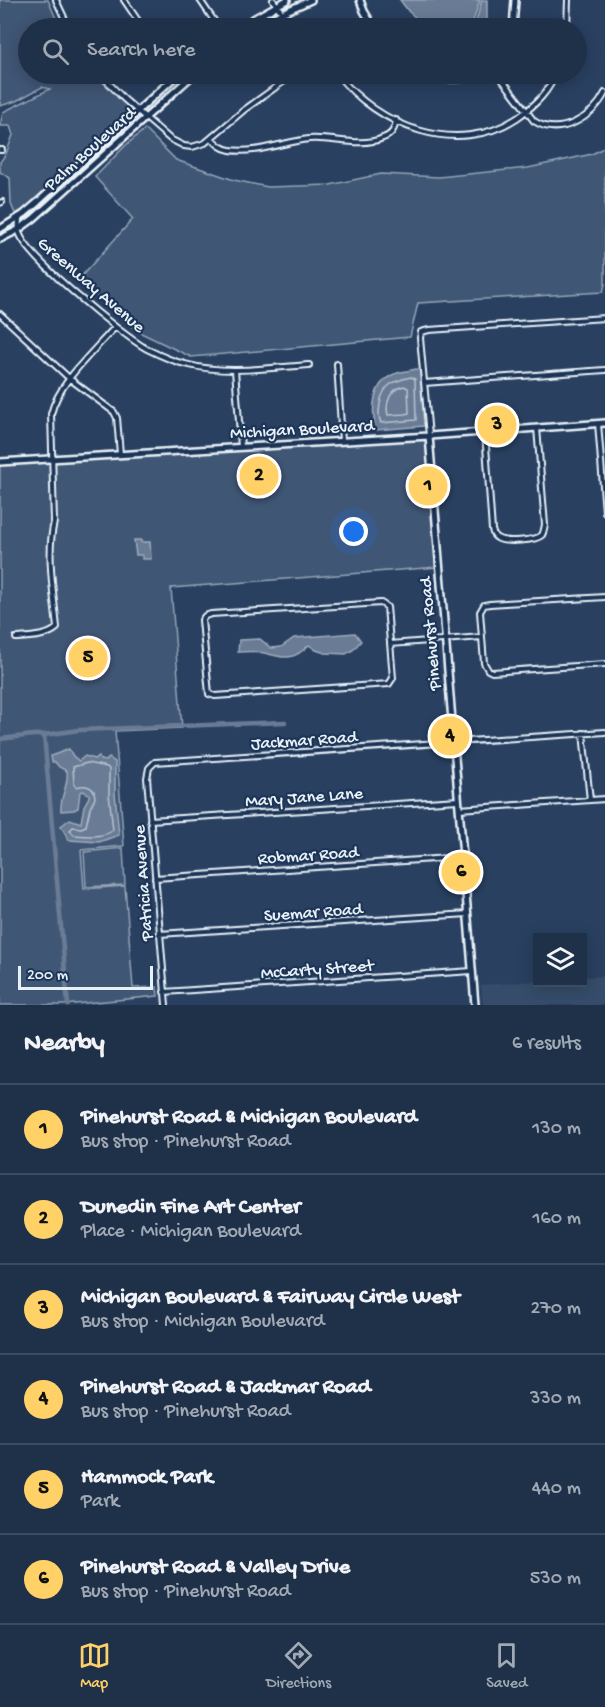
<!DOCTYPE html>
<meta charset="utf-8">
<style>
:root{--surface:#1f3049;--page:#273850;--text:#f1f3f6;--muted:#a1a9b4;--line:#3c4b61;--accent:#ffd166}
body{margin:0;font-family:"Gochi Hand",sans-serif;background:var(--page);color:var(--text)}
.controls{position:absolute;right:18px;bottom:18px;display:grid;overflow:hidden;border-radius:0px;box-shadow:0 3px 15px #0003}
.controls button{width:54px;height:54px;display:grid;place-items:center;padding:0;border:0;border-bottom:2px solid var(--line);background:var(--surface);color:var(--text);font:30px sans-serif}
.scale{position:absolute;left:18px;bottom:15px;width:135px;box-sizing:border-box;padding-left:6px;border:3px solid #e8f1f8;border-top:0;font-size:16px;line-height:21px;white-space:nowrap;color:#e8f1f8;-webkit-text-stroke:4px #1d3557;paint-order:stroke}
.you{position:absolute;left:354px;top:532px;width:21px;height:21px;margin:-15px;border:4px solid #fff;border-radius:50%;background:#1a73e8;box-shadow:0 0 0 9px #1a73e833}
.badge{display:grid;place-items:center;width:39px;height:39px;border-radius:50%;background:var(--accent);color:#111;font-size:20px;font-weight:700}
.pin{position:absolute;translate:-50% -50%;border:3px solid #fff;box-shadow:0 2px 6px #0006}
.list{margin:0;padding:0;list-style:none}
h2{display:flex;justify-content:space-between;align-items:center;height:78px;margin:0;padding:0 24px;font-size:26px}
h2 small{font-size:20px;font-weight:400;color:var(--muted)}
.list li{display:grid;grid-template-columns:39px 1fr auto;gap:18px;align-items:center;box-sizing:border-box;height:90px;padding:0 24px;border-top:2px solid var(--line)}
.list b{display:block;font-size:22px;white-space:nowrap}
.list p{margin:0;font-size:20px;white-space:nowrap;color:var(--muted)}
.list em{font-size:20px;font-style:normal;color:var(--muted)}
.icon{flex:none;width:33px;height:33px;fill:none;stroke:currentColor;stroke-width:2;stroke-linecap:round;stroke-linejoin:round}
.map{position:relative;flex:none;width:605px;height:1005px;overflow:hidden}
.search{position:absolute;background:var(--surface);box-shadow:0 3px 15px #0003;left:18px;right:18px;top:18px;height:66px;display:flex;align-items:center;gap:15px;box-sizing:border-box;padding:0 21px;border-radius:33px;color:var(--muted);font-size:22px}
.sheet{height:618px;background:var(--surface)}
nav{display:flex;justify-content:space-around;align-items:center;box-sizing:border-box;height:84px;border-top:2px solid var(--line);background:var(--surface);font-size:16px;color:var(--muted)}
nav a{display:grid;justify-items:center;gap:3px}
nav .on{color:var(--accent)}
.map>svg:first-child{display:block}
</style>
<div class="map">
<svg width="605" height="1005" viewBox="0 0 605 1005">
<rect width="100%" height="100%" fill="#294061"/>
<filter id="ink" filterUnits="userSpaceOnUse"><feTurbulence type="fractalNoise" baseFrequency=".0167" numOctaves="2"/><feDisplacementMap in="SourceGraphic" scale="12" xChannelSelector="R" yChannelSelector="G"/><feConvolveMatrix kernelMatrix="1 2 1 2 8 2 1 2 1" color-interpolation-filters="sRGB"/></filter>
<g filter="url(#ink)">
<path fill="#364d6b" d="M 605,976 L 605,1005 L 483,1005 L 481,985 L 537,981 L 538,982 L 582,982 L 583,977 Z"/>
<path fill="#415774" stroke="#94a4b6" stroke-width="1.5" d="M 0,0 L 48,0 L 60,28 L 28,28 L 28,74 L 96,74 L 134,111 L 36,200 L 16,216 L 11,204 L 10,178 L 0,172 L 0,162 L 6,154 L 13,135 L 10,126 L 0,126 L 3,112 L 50,89 L 42,87 L 16,101 L 0,106 Z
M 145,129 L 176,160 L 234,180 L 268,187 L 330,185 L 381,174 L 439,177 L 528,168 L 592,154 L 605,147 L 605,284 L 603,292 L 418,303 L 410,337 L 191,357 L 137,331 L 78,280 L 133,219 L 95,177 L 125,146 Z
M 429,436 L 438,567 L 171,588 L 182,728 L 115,731 L 124,846 L 81,850 L 84,889 L 125,886 L 133,988 L 157,987 L 158,996 L 64,1005 L 0,1005 L 0,463 Z
M 123,848 L 125,885 L 86,887 L 84,852 Z"/>
<path fill="#6b7c95" stroke="#9dabbd" stroke-width="1.5" d="M 400,0 L 480,0 L 471,28 L 428,28 L 409,12 Z
M 482,0 L 487,0 L 487,28 L 474,28 Z
M 416,369 L 420,370 L 424,426 L 376,430 C 371,410 372,385 392,375 C 399,371 409,371 416,369 Z
M 134,540 L 141,540 L 141,542 L 150,542 L 151,559 L 142,559 L 142,555 L 136,555 Z
M 355,633 L 361,641 L 353,650 L 346,654 L 325,653 L 316,650 L 309,645 C 289,665 281,655 258,652 C 252,651 245,652 238,652 L 239,640 L 260,639 L 271,648 L 281,647 L 294,638 Z
M 69,749 L 73,756 L 79,761 L 85,756 L 94,759 L 99,757 L 100,760 L 106,761 L 109,758 L 115,762 L 115,793 L 119,835 L 99,842 L 69,840 L 61,826 L 70,819 L 81,823 L 84,806 L 89,797 L 89,794 L 83,791 L 80,792 L 78,808 L 74,810 L 61,811 C 60,794 69,787 67,771 L 59,767 L 55,762 L 52,762 L 51,756 Z"/>
<g fill="none" stroke-linecap="round" stroke-linejoin="round">
<path stroke="#b6c2d0" stroke-width="1.5" d="M 411,377 L 415,379 L 416,420 L 381,423 C 378,416 379,411 380,404 C 383,384 394,381 411,377 Z
M 404,386 L 408,388 L 409,413 L 406,414 L 388,415 C 385,403 390,389 404,386 Z
M 87,763 L 107,767 L 109,769 L 109,794 L 113,830 C 103,838 87,836 74,835 L 70,830 L 73,827 L 81,828 L 86,826 L 90,808 L 95,798 L 94,791 C 89,785 84,785 76,787 L 74,784 L 73,767 Z"/>
<path stroke="#6b7c95" stroke-width="4.5" d="M 44,735 L 68,1005
M 0,739 L 33,735 L 44,735 L 79,730 L 285,722"/>
<g stroke="#e8f1f8" stroke-width="8">
<path id="minor" d="M 56,0 L 69,28
M 124,0 L 143,28
M 200,0 L 219,28
M 273,0 L 282,13
M 567,28 L 568,0
M 100,74 L 124,99 L 170,139 L 184,146 L 192,147 L 205,143 L 244,110 L 283,82 L 298,74
M 337,74 C 378,126 456,158 517,118 C 533,107 549,93 555,74
M 498,74 L 534,121 C 560,138 593,117 605,93
M 211,138 C 217,144 222,149 230,150 C 257,154 283,142 309,139 C 333,137 360,148 383,138 C 392,135 395,129 396,120
M 0,150 L 2,150
M 0,203 L 2,202
M 19,218 C 19,223 18,228 19,232 C 26,257 122,335 147,349 C 159,355 172,361 185,364 C 225,375 268,368 309,365
M 0,314 L 70,379 L 114,412 L 117,418 L 120,454
M 337,364 L 342,441
M 235,370 L 241,447
M 424,383 L 605,370
M 598,423 L 605,512
M 485,432 L 492,530 C 494,535 493,536 497,538 C 504,543 536,541 542,535 C 544,532 544,528 545,525 L 537,428
M 429,436 L 420,338 L 421,332 L 429,330 L 605,318
M 605,597 L 490,604 L 484,605 L 480,612 L 484,663 L 488,670 L 492,672 L 605,664
M 381,603 L 387,607 L 393,678 L 389,684 L 215,696 L 209,694 L 202,620 L 205,616 L 211,614 Z
M 16,638 C 29,637 47,637 57,628 C 54,595 46,555 54,522 L 51,414 C 58,383 94,351 115,327
M 390,644 L 482,637
M 583,733 L 590,800
M 459,809 L 605,799
M 150,820 L 458,800
M 155,878 L 463,857
M 159,934 L 468,914
M 164,992 L 472,971
M 166,1005 L 147,778 L 149,768 L 155,762 L 605,732"/>
</g>
<g stroke="#e8f1f8" stroke-width="10">
<path id="tertiary" d="M 360,0 L 364,11 L 374,28
M 237,28 L 287,0
M 256,28 L 282,13 L 311,0
M 513,28 L 515,0
M 430,74 C 447,80 462,81 479,74
M 0,229 L 24,214 L 38,202 L 178,74
M 0,239 L 18,230 L 33,219 L 194,74
M 429,436 L 475,1005
M 0,462 L 429,436 L 605,423"/>
</g>
<use href="#minor" stroke="#1d3557" stroke-width="4"/>
<use href="#tertiary" stroke="#1d3557" stroke-width="5"/>
</g>
</g>
<g text-anchor="middle" stroke-width="4.5" stroke-linejoin="round" paint-order="stroke">
<g font-size="18" fill="#e8f1f8" stroke="#1d3557">
<text transform="translate(89 148) rotate(-42)" y="6">Palm Boulevard</text>
<text transform="translate(92 284) rotate(41)" y="6">Greenway Avenue</text>
<text transform="translate(302 428) rotate(-3)" y="6">Michigan Boulevard</text>
<text transform="translate(429 634) rotate(-95)" y="6">Pinehurst Road</text>
<text transform="translate(304 739) rotate(-4)" y="6">Jackmar Road</text>
<text transform="translate(304 796) rotate(-4)" y="6">Mary Jane Lane</text>
<text transform="translate(308 854) rotate(-4)" y="6">Robmar Road</text>
<text transform="translate(142 883) rotate(-94)" y="6">Patricia Avenue</text>
<text transform="translate(313 911) rotate(-4)" y="6">Suemar Road</text>
<text transform="translate(317 968) rotate(-4)" y="6">McCarty Street</text>
</g>
</g>
</svg>
<div class="controls">
<button><svg class="icon" aria-label="layers" viewBox="0 0 24 24"><path d="M12 4l9 5-9 5-9-5zM3 14l9 5 9-5"/></svg></button>
</div>
<div class="scale">200 m</div>
<div class="you"></div>
<div class="pin badge" style="left:428px;top:486px">1</div>
<div class="pin badge" style="left:259px;top:476px">2</div>
<div class="pin badge" style="left:497px;top:425px">3</div>
<div class="pin badge" style="left:450px;top:736px">4</div>
<div class="pin badge" style="left:88px;top:658px">5</div>
<div class="pin badge" style="left:461px;top:872px">6</div>
<div class="search"><svg class="icon" aria-label="search" viewBox="0 0 24 24"><circle cx="10" cy="10" r="6"/><path d="M15 15l6 6"/></svg>Search here</div>
</div>
<section class="sheet">
<h2>Nearby<small>6 results</small></h2>
<ul class="list">
<li><span class="badge">1</span><div><b>Pinehurst Road &amp; Michigan Boulevard</b><p>Bus stop · Pinehurst Road</p></div><em>130 m</em></li>
<li><span class="badge">2</span><div><b>Dunedin Fine Art Center</b><p>Place · Michigan Boulevard</p></div><em>160 m</em></li>
<li><span class="badge">3</span><div><b>Michigan Boulevard &amp; Fairway Circle West</b><p>Bus stop · Michigan Boulevard</p></div><em>270 m</em></li>
<li><span class="badge">4</span><div><b>Pinehurst Road &amp; Jackmar Road</b><p>Bus stop · Pinehurst Road</p></div><em>330 m</em></li>
<li><span class="badge">5</span><div><b>Hammock Park</b><p>Park</p></div><em>440 m</em></li>
<li><span class="badge">6</span><div><b>Pinehurst Road &amp; Valley Drive</b><p>Bus stop · Pinehurst Road</p></div><em>530 m</em></li>
</ul>
</section>
<nav>
<a class="on"><svg class="icon" aria-label="map" viewBox="0 0 24 24"><path d="M3 6l6-2 6 2 6-2v14l-6 2-6-2-6 2zM9 4v14M15 6v14"/></svg>Map</a>
<a><svg class="icon" aria-label="directions" viewBox="0 0 24 24"><path d="M12 3l9 9-9 9-9-9zM9 14v-3h6M13 9l2 2-2 2"/></svg>Directions</a>
<a><svg class="icon" aria-label="saved" viewBox="0 0 24 24"><path d="M7 4h10v16l-5-4-5 4z"/></svg>Saved</a>
</nav>
